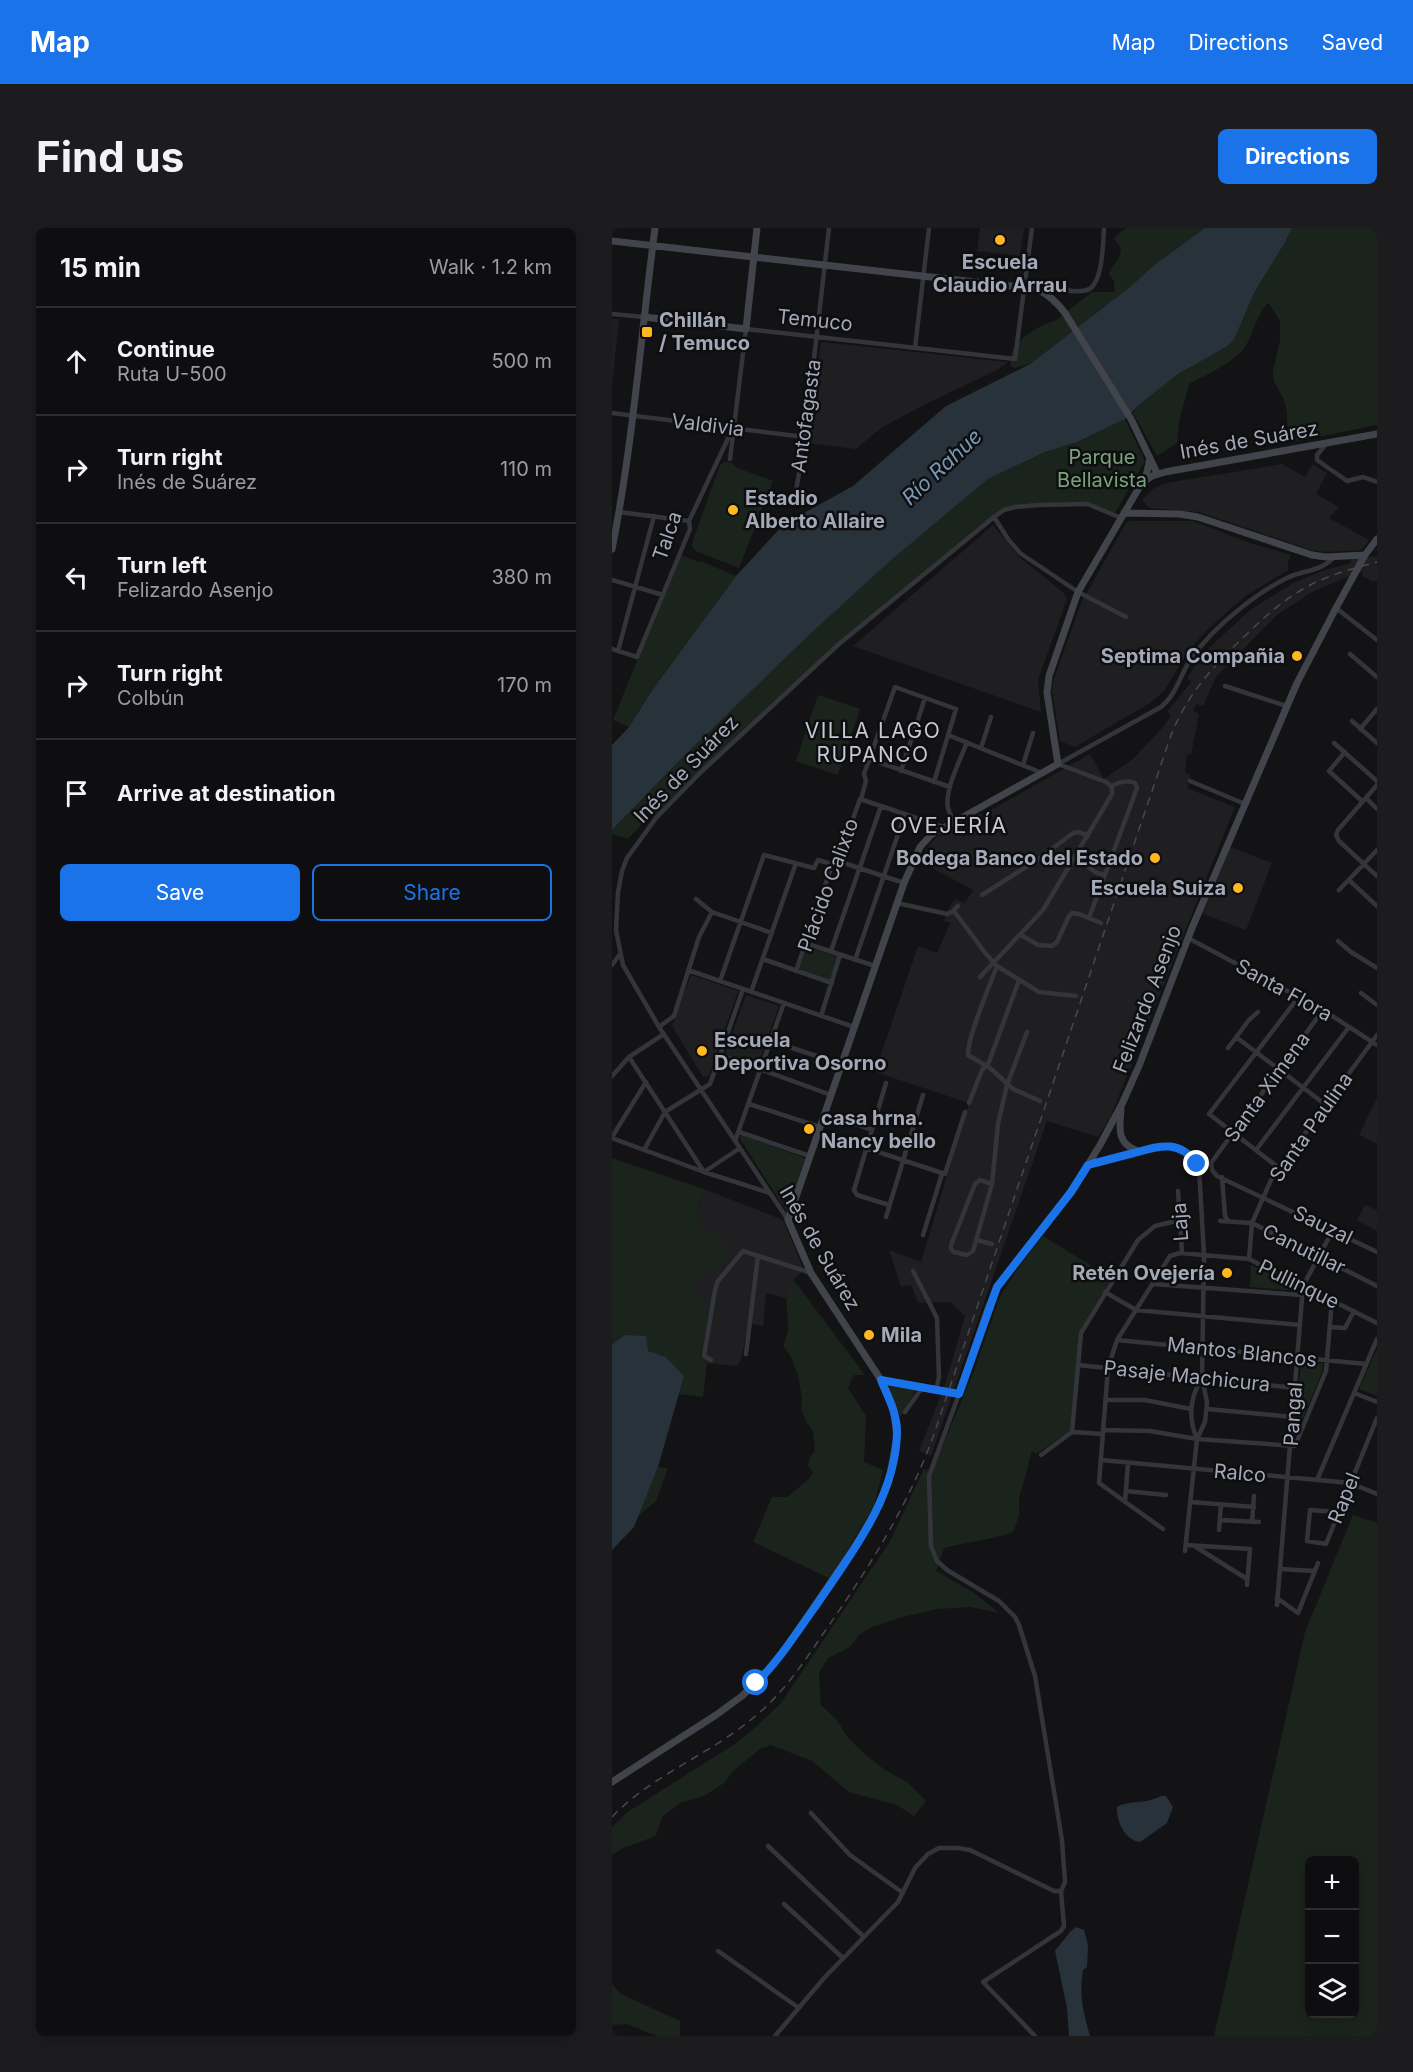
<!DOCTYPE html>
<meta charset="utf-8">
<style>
:root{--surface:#0e0e10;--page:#1c1c1e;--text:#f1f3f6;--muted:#9b9c9f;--line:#2e2e30;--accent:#1a73e8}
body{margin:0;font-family:Inter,sans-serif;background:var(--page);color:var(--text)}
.controls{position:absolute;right:18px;bottom:18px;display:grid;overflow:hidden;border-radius:9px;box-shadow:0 3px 15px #0003}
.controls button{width:54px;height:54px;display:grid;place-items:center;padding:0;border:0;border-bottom:2px solid var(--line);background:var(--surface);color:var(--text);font:30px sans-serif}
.stop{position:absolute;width:18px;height:18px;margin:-14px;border:4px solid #1a73e8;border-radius:50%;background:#fff}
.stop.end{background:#1a73e8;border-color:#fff;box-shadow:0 2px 6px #0008}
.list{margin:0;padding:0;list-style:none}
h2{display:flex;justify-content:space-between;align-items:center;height:78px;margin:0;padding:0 24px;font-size:26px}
h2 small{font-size:20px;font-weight:400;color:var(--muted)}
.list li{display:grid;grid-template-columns:39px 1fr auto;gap:18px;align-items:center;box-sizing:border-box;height:108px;padding:0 24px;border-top:2px solid var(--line)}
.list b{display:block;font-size:22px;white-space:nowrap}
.list p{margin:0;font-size:20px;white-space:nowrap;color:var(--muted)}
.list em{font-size:20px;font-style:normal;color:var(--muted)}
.actions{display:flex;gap:12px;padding:18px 24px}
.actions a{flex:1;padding:14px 0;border:2px solid var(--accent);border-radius:9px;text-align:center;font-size:21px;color:var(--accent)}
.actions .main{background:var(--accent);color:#fff}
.icon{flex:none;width:33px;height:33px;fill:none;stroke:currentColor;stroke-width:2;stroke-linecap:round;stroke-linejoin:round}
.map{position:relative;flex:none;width:765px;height:1808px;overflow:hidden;border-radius:9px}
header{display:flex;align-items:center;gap:36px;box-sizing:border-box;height:84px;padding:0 30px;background:var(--accent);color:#fff}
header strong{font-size:28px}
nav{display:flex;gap:33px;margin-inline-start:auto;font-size:21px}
.intro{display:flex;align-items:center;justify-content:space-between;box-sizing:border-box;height:144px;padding:0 36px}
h1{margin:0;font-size:42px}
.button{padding:15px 27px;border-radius:9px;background:var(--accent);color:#fff;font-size:21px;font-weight:700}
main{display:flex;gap:36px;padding:0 36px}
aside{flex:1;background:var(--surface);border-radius:9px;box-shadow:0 3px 15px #0003}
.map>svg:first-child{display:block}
</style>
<header>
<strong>Map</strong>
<nav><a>Map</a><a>Directions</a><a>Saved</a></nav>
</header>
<div class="intro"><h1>Find us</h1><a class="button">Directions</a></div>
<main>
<aside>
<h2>15 min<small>Walk · 1.2 km</small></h2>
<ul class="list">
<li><svg class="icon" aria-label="ahead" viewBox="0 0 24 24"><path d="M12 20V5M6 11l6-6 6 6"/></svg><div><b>Continue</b><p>Ruta U-500</p></div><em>500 m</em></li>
<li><svg class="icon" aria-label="right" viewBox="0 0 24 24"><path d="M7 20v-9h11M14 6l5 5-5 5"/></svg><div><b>Turn right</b><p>Inés de Suárez</p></div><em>110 m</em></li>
<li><svg class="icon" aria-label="left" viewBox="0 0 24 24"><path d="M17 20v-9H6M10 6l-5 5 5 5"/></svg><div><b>Turn left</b><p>Felizardo Asenjo</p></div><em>380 m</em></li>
<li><svg class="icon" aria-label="right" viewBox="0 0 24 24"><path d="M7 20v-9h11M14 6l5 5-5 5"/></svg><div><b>Turn right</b><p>Colbún</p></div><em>170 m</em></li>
<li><svg class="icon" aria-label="arrive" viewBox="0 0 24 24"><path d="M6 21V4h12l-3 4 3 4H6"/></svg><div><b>Arrive at destination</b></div></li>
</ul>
<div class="actions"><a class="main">Save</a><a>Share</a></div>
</aside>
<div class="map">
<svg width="765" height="1808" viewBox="0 0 765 1808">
<rect width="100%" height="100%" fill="#131315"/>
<path fill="#1f1f22" d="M 368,0 L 412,0 L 408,28 L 365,23 Z
M 0,91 L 7,91 L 0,158 Z
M 209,114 L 396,134 L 387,141 L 316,175 L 269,200 L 244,221 L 195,215 Z
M 670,236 L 693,249 L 701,236 L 715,245 L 704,266 L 727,279 L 717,290 L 757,312 L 750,322 L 714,324 L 699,322 L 587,284 L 537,280 L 530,272 L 541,261 L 554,255 Z
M 517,293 L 581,293 L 635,314 L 679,327 L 676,334 L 676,342 L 632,369 L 595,402 L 577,422 L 552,463 L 538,475 L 463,519 L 448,513 L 440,464 L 441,454 L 469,375 L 514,295 Z
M 381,297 L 406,328 L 451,364 L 455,371 L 426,452 L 429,484 L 241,418 Z
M 765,328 L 765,352 L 762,354 L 750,348 L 751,344 L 732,350 L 698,365 L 665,387 L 604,449 L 591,478 L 584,476 L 581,483 L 587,486 L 579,527 L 575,526 L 573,544 L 579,548 L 575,560 L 623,579 L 498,890 L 486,909 L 435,893 L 319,1228 L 307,1223 L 333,1157 L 353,1088 L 338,1074 L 306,1075 L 299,1057 L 289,1059 L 277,1022 L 309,1034 L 357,875 L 263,844 L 306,718 L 325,725 L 338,695 L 332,693 L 334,685 L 343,671 L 353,675 L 361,662 L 307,633 L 322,611 L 369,585 L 379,602 L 385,598 L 377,583 L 478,526 L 492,551 L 521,531 L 551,499 L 559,488 L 555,484 L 579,454 L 575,450 L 586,434 L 598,419 L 638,382 L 681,355 L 713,342 L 738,335 L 740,331 Z
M 618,619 L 660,635 L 634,702 L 591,686 Z
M 79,747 L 126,763 L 97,848 L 91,849 L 60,798 Z
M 134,767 L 167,778 L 146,837 L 113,826 Z
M 765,870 L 765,916 L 747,907 Z
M 92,961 L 171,992 L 192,1042 L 177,1056 L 174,1070 L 154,1065 L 151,1098 L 136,1095 L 129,1133 L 124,1138 L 95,1135 L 89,1129 L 98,1081 L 90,1071 L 78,1064 L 112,1016 L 88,997 L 83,989 Z
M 753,977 L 765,982 L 765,1003 L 745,992 Z"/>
<path fill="#1b241c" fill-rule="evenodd" d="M 514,0 L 593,0 L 541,38 L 518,59 L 418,136 L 402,140 L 398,137 L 401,120 L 413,108 L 429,98 L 444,92 L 480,64 L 503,64 L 502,53 L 497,46 C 500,37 512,27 508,19 C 506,16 504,13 502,10 Z
M 680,0 L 765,0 L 765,197 L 676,215 L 675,184 L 672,172 L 662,153 L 661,142 L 668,112 L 668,93 L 657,75 C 646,81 641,109 632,120 C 620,136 595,146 577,156 L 567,194 L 565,215 L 545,228 L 521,185 L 527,177 L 566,146 L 614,119 L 622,112 L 642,65 L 672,16 Z
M 513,191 L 533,233 L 503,285 L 477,274 L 392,282 L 227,415 L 43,589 L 37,588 L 16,611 L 0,606 L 0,602 L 67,533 L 195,409 L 277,334 L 376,251 L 433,224 L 465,214 Z
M 113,234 L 120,235 L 125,240 L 161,253 L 127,340 L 84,323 L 80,318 L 81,312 L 108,237 Z
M 68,327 L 87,334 L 88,333 L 124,348 L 41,461 L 17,499 L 1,492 Z
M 206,467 L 248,481 L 226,547 L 184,533 Z
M 195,719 L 226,729 L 218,752 L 187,741 Z
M 129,907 L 193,930 L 175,984 L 128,911 Z
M 0,930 L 92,961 L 83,989 C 97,1014 128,1006 108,1043 L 96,1040 L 79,1063 L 90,1071 L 98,1081 L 89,1129 L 95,1135 L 91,1169 L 67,1166 L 72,1148 L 54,1129 L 35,1123 L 0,1122 Z
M 431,1008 L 499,1050 L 468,1103 L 458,1203 L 424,1226 L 420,1223 L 407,1271 L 407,1288 L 401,1304 C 379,1312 355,1314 332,1320 L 324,1343 L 362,1365 L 387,1385 L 358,1379 L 326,1381 L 294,1388 L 260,1399 L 247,1407 L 238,1419 L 216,1430 L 207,1445 L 209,1477 L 224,1491 L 237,1511 L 256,1529 L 273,1542 L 295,1554 L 314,1573 L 302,1588 L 285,1577 L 237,1564 L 200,1533 L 159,1517 L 148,1521 L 121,1543 L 112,1555 L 92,1568 L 68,1575 L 50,1589 L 44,1607 C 30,1615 13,1617 0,1627 L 0,1599 L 17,1583 L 123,1516 L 144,1499 L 169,1475 L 277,1315 L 312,1241 L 320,1243 L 360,1148 L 388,1069 L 408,1037 Z
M 639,1037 L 686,1059 L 686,1063 L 638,1059 Z
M 181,1051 L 253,1147 L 242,1147 L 236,1160 L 254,1188 L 252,1234 L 271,1242 L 262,1278 L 220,1348 L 217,1350 L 141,1314 L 160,1269 L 175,1269 L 197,1251 L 201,1245 L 196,1238 L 197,1231 L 203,1223 L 201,1203 L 195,1195 L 189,1181 L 190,1170 L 186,1147 L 178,1127 L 172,1119 C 172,1112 176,1106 176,1099 C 177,1083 169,1065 181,1051 Z
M 765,1121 L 765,1168 L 747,1161 Z
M 689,1134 L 711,1135 L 710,1144 L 682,1212 Z
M 275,1159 L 305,1160 L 289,1189 Z
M 46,1239 L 56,1240 L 44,1273 L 26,1288 Z
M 741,1287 L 765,1295 L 765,1808 L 602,1808 L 693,1404 ZM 698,1632 L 742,1632 L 742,1786 L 698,1786 Z
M 0,1756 L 9,1766 L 68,1793 L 68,1808 L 45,1808 L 15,1796 L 0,1797 Z"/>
<path fill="#28323a" d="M 593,0 L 680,0 L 672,16 L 642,65 L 622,112 L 614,119 L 566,146 L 527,177 L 513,191 L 465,214 L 433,224 L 376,251 L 277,334 L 195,409 L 67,533 L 0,602 L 0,517 L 17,499 L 41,461 L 124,348 L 172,296 L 241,258 L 334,178 L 418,136 L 518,59 L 541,38 Z
M 13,1107 L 34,1108 L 36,1123 L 54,1129 L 72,1148 L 46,1239 L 22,1299 L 0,1322 L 0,1117 Z
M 549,1568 L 554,1568 L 561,1579 L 555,1595 L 528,1614 C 513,1612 504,1593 505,1579 C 512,1573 535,1576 549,1568 Z
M 464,1699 L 472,1702 L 476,1717 L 475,1739 L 471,1742 C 467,1768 471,1783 478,1808 L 457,1808 L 455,1780 L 443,1723 L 458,1704 Z"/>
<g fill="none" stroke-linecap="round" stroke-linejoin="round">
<path stroke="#34353b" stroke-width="4.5" d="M 426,61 L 432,59 C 445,60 463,66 475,62 C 491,57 491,15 492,0
M 0,86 L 32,89
M 303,120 L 317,0
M 0,185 L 193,209
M 715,215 L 705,227 L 705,232 L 735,253 L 751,249 L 765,254
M 118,231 L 134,101 L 403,131 L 420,0
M 183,269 L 193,209 L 217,0
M 7,284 L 77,293
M 382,289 L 396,311 L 408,325 L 466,364 L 514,389
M 0,352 L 51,367
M 724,380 L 765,412
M 0,421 L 25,429 L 78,301 L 77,293 L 121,200
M 6,423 L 42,288
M 738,426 L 765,449
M 613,458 L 674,478
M 740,493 L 765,515
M 748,501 L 765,481
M 336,507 L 430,545
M 722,515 L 765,553
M 369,520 L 379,489
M 733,524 L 717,543 L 750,573
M 257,531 L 338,559
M 446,536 L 549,479 C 564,467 568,448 578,432 C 592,412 611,394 630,379 C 644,368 660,357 677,349 C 693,342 710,343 722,329
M 411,537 L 421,505
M 289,543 L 313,470
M 578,553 L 633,576
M 765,557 L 726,602 L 724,607 L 727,613 L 765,648
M 754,570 L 765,581
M 249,571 L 254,553 L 252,546 L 283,459 L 344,481 L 322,554
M 342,594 C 340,589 337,585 336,580 C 332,562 349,531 355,514
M 463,629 L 483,644 L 492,647
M 226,633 L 292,655
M 737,652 L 765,678
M 727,662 L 765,622
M 370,667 L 428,630 L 461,605 L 467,604 L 476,608
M 84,671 L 100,684 L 160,705
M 285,675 L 335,686 L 340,684 L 346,678
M 342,683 L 374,726 L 385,738 L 427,764 L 464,768
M 477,690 L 525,560 L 523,555 C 515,552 507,554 500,558
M 409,707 L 426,717 L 440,718 L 445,714 L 457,688 L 460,685 L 467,686 L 489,695
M 576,710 L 711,782 L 765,817
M 726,713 L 739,724 L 765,740
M 193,715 L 263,738
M 219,723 L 269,578
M 151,731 L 220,755
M 243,732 L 293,586
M 0,737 L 8,726
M 385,738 C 378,757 355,810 356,827 L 378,840 L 401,861 L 428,873
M 76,742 L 242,799
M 184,743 L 220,637 L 226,633 L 248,571 L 331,599
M 368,749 L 431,682 L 500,566 L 500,559 L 494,554 L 446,536
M 108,753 L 152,627 L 202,640 L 206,632 L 216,635
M 139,764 L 184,635
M 749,765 L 765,777
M 711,782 L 599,935 L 600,942 L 605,948 L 765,1024
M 209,788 L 228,727
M 47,799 L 62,788 L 87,709 L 100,684
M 624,809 L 714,877
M 159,813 L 229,836
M 616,820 L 637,792 L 646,784
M 109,827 L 219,867
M 17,829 L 92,944 L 128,920
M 0,848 L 17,829 L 52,806
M 274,855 L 242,962 L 245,967 L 277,977
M 357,875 L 370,842 L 377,834 L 407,752
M 137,876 L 208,899
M 212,885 L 260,902
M 127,904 L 198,928
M 0,909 L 34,854
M 0,910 L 92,944 L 158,965
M 123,913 L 172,775
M 254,920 L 333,946 L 353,884
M 32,922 L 53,884 L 98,856 L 131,761
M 644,922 L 737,799
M 476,937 L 544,918 C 563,916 578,924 587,940 L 592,1027 L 590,1150 L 595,1174 L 593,1194 L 585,1211
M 667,940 L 597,886 L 682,775
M 610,949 L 613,988 L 616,993
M 380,956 L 368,952 L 363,956 L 339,1017 L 339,1021 L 342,1024 L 355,1027 L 361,1023 L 380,956 L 386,896 L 395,857 L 415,804
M 566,963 L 570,1025
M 274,989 L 311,867
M 176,992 L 47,799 L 11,737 L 4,702 L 6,664 L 10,643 L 15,630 L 44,590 L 88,545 L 227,416 L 382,289 L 392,282 L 403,279 L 426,277 L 476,276 L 509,290
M 608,993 L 640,995 L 765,1058
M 311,1007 L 330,946
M 364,1012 L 380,1016
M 637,1031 L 640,995 L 659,952 L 765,807
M 301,1043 L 325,1090 L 327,1149 L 324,1162
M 541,1056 L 690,1067
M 493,1064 L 524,1082 L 688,1097
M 718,1099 L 733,1100 L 742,1083
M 505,1112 L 754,1136
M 134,1126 L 146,1028
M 99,1132 L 92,1128 L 103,1062 L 106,1053 L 131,1023 L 199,1045
M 466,1137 L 683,1160
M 742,1165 L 765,1174
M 494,1172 L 533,1172 L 579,1181
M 595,1181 L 681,1189
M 293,1184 L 310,1160
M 491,1202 L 538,1203 L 585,1211 L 683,1218 L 714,1143 L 720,1072
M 460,1204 L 491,1206
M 429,1227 L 460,1204 L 469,1105 L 526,1012 L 543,998 L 568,992
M 489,1232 L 738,1255 L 765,1266
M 705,1252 L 765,1111
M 514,1263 L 554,1267
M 513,1274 L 516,1235
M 579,1274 L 642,1279
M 726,1284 L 698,1282 L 695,1313 L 714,1316 L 765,1190
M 608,1292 L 647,1294
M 640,1294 L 642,1268
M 551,1301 L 487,1255 L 496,1140 L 505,1112 L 558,1028 L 568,1025 L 637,1031 L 765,1095
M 607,1302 L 609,1276
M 574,1317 L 638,1321 L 635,1357
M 584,1319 L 635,1351
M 573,1323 L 585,1211 C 576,1190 578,1169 590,1150
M 668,1341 L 703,1343
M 665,1370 L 686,1385 L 706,1335
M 665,1377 L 691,1058 L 721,1002
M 199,1585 L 238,1627 L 291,1665
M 156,1618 L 252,1709
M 172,1676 L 231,1730
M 106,1723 L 187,1780
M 163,1808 L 213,1749 L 286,1674 L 303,1640 L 316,1626 L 327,1620 L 346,1620 L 358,1622 L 442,1663 L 449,1663 L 453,1654 L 450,1612 L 423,1448 L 407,1397 L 403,1389 L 387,1373 L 335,1342 L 325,1333 L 319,1318 L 317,1248 L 347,1166
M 423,1808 L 371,1754 L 449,1703 L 452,1698 L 449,1663"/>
<path stroke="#42444b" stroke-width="7" d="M 0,13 L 425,61 C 437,67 445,74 453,85 L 519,191 L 545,245
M 32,89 L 134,101 L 145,0
M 531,254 L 540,248 L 553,244 L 765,206
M 512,285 L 568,286 L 586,289 L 700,327 L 714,329 L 753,327
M 0,321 C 21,216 29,107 43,0
M 509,882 C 507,900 505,916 526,923
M 269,1152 L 347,1166 L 377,1078 L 385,1059 L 459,964 L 488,917 L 510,876 L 527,838 L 580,700 L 685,455 L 724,380 L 753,327 L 765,311
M 0,1554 L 104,1487 L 130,1468 L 156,1442 L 174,1420 L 244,1317 L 268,1276 L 277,1253 L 285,1208 L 281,1180 L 269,1152 L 199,1045 L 176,992 L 292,655 L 308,619 L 319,607 L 446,536 L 435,465 L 437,448 L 466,364 L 528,258 L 535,244 L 538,230"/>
<path stroke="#474950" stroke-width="1.5" stroke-dasharray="8 6" stroke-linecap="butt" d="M 0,1589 C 40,1547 97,1527 141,1490 C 171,1466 192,1434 213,1403 C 256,1341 295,1280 321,1209 L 558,510 C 574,467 602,437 634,407 C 654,387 675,369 700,356 C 720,346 743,340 765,334"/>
</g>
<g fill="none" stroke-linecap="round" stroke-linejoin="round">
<path stroke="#1a73e8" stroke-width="8" d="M 144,1455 C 167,1433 184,1405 203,1379 C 238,1327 284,1270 285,1204 C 285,1185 276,1169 269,1152 L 347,1166 L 385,1059 L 459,964 L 476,937 C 491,933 506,929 522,925 C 547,918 567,911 585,936"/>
</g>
<g fill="#ffb722" stroke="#0e0e10" stroke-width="2">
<circle cx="388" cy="12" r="6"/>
<rect x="29" y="98" width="12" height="12" rx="3"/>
<circle cx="121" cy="282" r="6"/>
<circle cx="685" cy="428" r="6"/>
<circle cx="543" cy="630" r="6"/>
<circle cx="626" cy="660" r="6"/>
<circle cx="90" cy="823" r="6"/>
<circle cx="197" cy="901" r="6"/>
<circle cx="615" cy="1045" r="6"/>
<circle cx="257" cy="1107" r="6"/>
</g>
<g text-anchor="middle" stroke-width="5" stroke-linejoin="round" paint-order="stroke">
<g font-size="20" font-weight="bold" fill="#a3a9b7" stroke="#0e0e10" text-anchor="start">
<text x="388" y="41" text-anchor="middle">Escuela<tspan x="388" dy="23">Claudio Arrau</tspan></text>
<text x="47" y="99">Chillán<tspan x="47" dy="23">/ Temuco</tspan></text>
<text x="133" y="277">Estadio<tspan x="133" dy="23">Alberto Allaire</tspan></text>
<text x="673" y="435" text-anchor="end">Septima Compañia</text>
<text x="531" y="637" text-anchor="end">Bodega Banco del Estado</text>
<text x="614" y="667" text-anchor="end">Escuela Suiza</text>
<text x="102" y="819">Escuela<tspan x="102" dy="23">Deportiva Osorno</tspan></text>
<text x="209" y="897">casa hrna.<tspan x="209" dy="23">Nancy bello</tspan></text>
<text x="603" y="1052" text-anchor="end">Retén Ovejería</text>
<text x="269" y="1114">Mila</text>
</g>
<g font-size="20" fill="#a3a9b7" stroke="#0e0e10">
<text transform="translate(203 92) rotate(6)" y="7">Temuco</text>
<text transform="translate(194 188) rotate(-82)" y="7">Antofagasta</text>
<text transform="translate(96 197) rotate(7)" y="7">Valdivia</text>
<text transform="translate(637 212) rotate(-10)" y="7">Inés de Suárez</text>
<text transform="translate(55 308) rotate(-71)" y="7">Talca</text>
<text transform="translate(74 541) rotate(-46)" y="7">Inés de Suárez</text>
<text transform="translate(216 657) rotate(-70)" y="7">Plácido Calixto</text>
<text transform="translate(672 762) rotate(29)" y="7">Santa Flora</text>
<text transform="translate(535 771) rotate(-69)" y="7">Felizardo Asenjo</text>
<text transform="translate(655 859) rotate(-54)" y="7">Santa Ximena</text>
<text transform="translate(699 899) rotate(-55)" y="7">Santa Paulina</text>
<text transform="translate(568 994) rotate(-94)" y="7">Laja</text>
<text transform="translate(711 997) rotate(26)" y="7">Sauzal</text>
<text transform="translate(208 1020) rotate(60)" y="7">Inés de Suárez</text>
<text transform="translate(692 1021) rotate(26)" y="7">Canutillar</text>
<text transform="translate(687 1056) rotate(26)" y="7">Pullinque</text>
<text transform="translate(630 1124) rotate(6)" y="7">Mantos Blancos</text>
<text transform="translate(575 1148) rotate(6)" y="7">Pasaje Machicura</text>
<text transform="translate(681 1186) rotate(-86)" y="7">Pangal</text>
<text transform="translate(628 1245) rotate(5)" y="7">Ralco</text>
<text transform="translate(732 1270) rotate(-68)" y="7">Rapel</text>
</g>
<g font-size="20" fill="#78a47c" stroke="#0e0e10">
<text x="490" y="236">Parque<tspan x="490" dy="23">Bellavista</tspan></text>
</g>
<g font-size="21" font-style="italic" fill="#7798b6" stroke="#0e0e10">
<text transform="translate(330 239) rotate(-43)" y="7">Río Rahue</text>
</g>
<g font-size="21" letter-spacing="1.5" fill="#c5c8d3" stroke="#0e0e10">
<text x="261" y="510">VILLA LAGO<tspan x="261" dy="24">RUPANCO</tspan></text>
</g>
<g font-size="22" letter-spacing="1.5" fill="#c5c8d3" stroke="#0e0e10">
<text x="337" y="605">OVEJERÍA</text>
</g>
</g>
</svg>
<div class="controls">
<button>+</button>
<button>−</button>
<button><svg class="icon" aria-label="layers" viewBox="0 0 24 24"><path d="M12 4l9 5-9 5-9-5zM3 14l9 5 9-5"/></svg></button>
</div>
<div class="stop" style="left:144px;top:1455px"></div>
<div class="stop end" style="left:585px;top:936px"></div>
</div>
</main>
